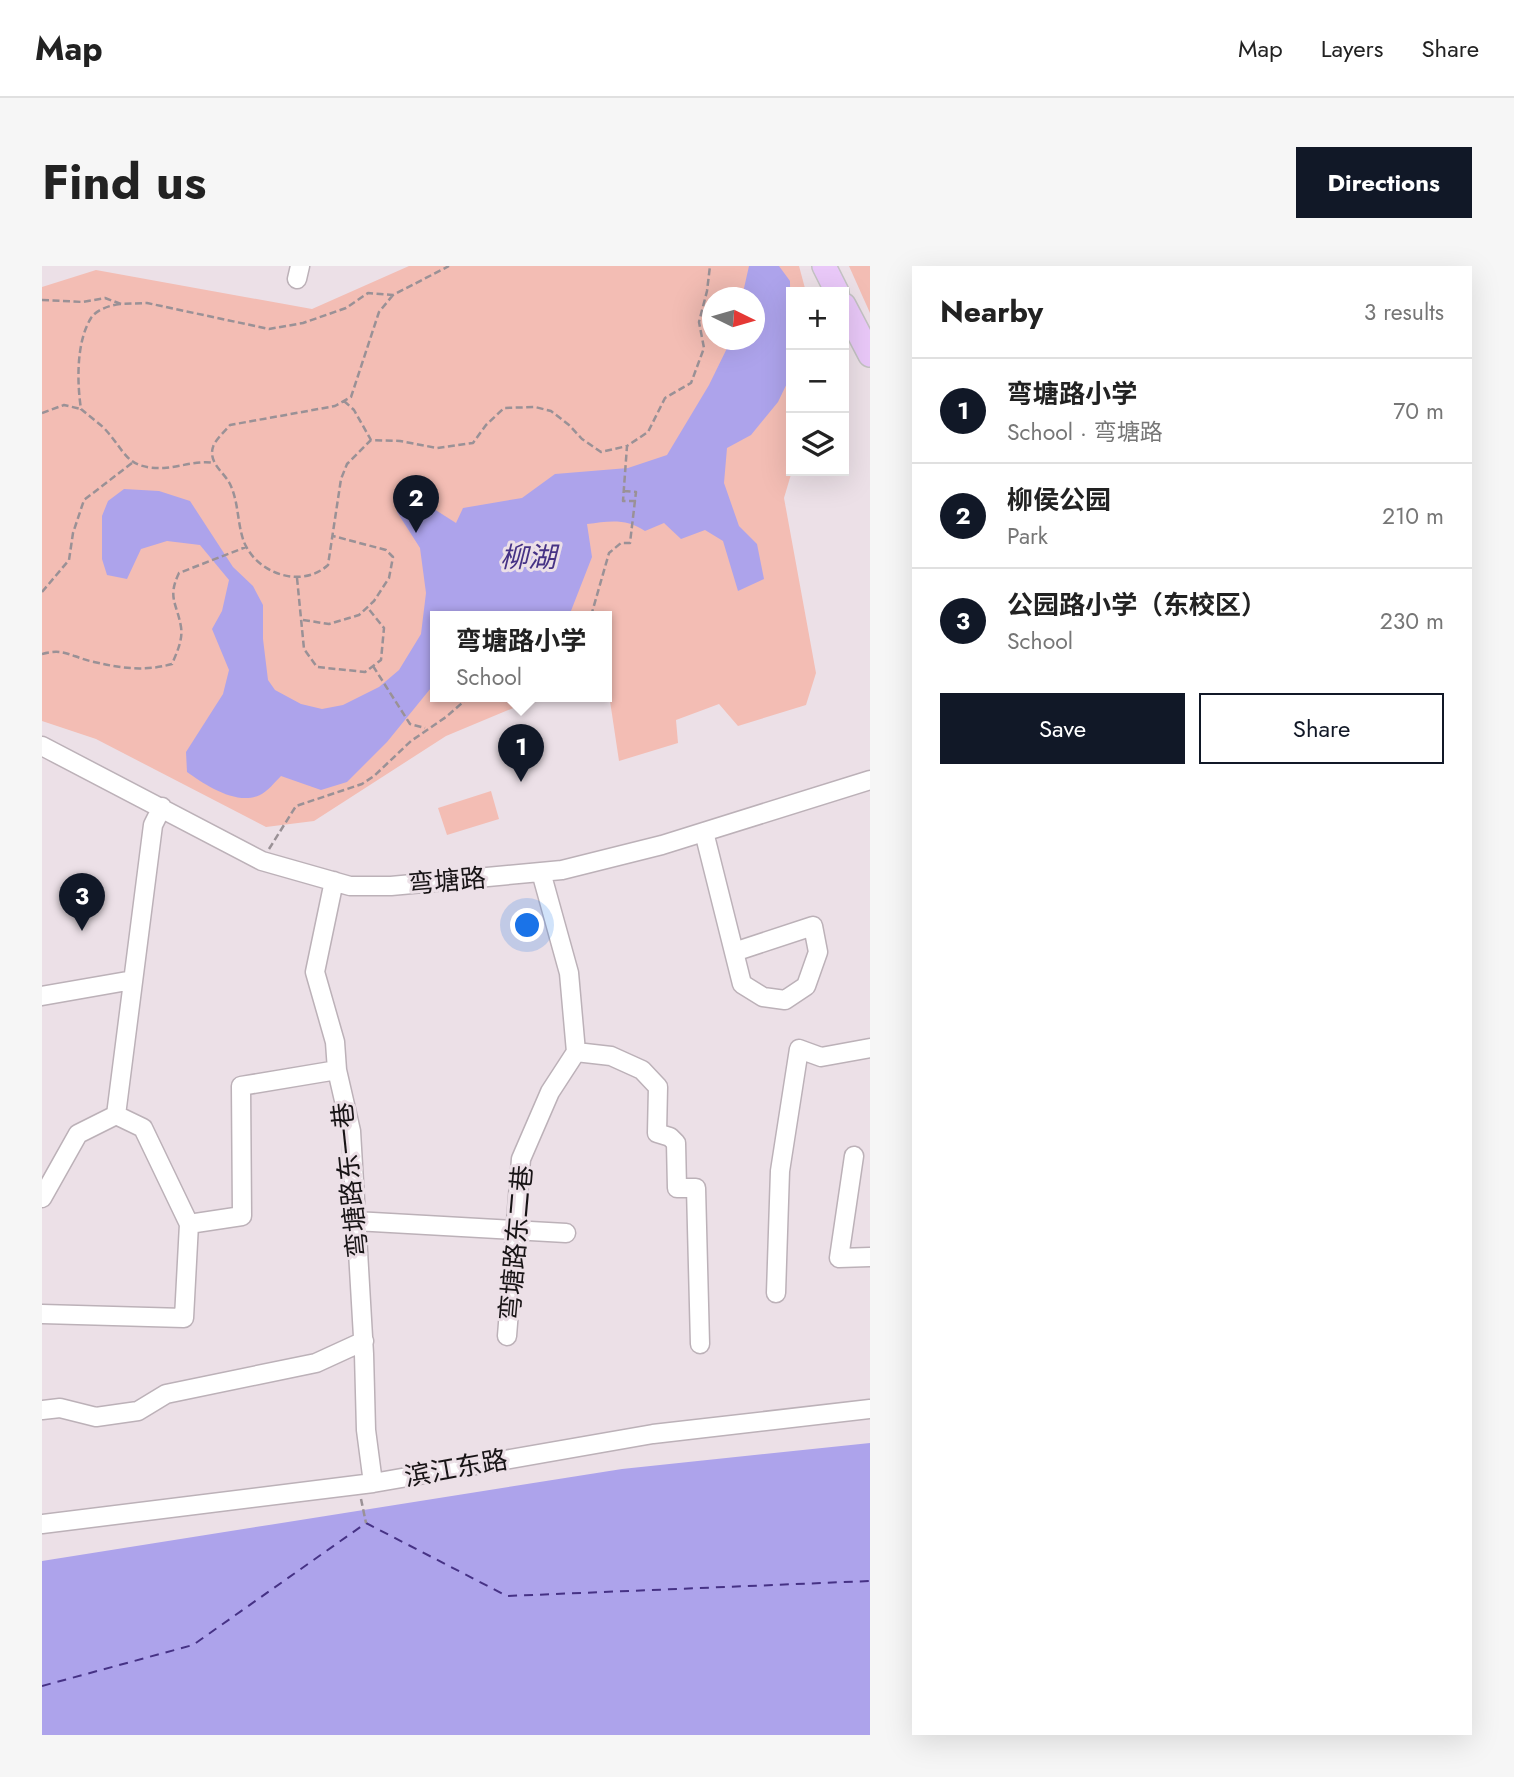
<!DOCTYPE html>
<meta charset="utf-8">
<style>
:root{--surface:#fff;--page:#f6f6f6;--text:#222;--muted:#767676;--line:#e0e0e0;--accent:#111827}
body{margin:0;font-family:Jost,"Noto Sans SC",sans-serif;background:var(--page);color:var(--text)}
.controls{position:absolute;right:21px;top:21px;display:grid;overflow:hidden;border-radius:0px;box-shadow:0 7px 28px #0002}
.controls button{width:63px;height:63px;display:grid;place-items:center;padding:0;border:0;border-bottom:2px solid var(--line);background:var(--surface);color:var(--text);font:35px sans-serif}
.compass{position:absolute;left:660px;top:21px;width:63px;height:63px;border-radius:50%;background:var(--surface);box-shadow:0 7px 28px #0002;rotate:95deg}
.you{position:absolute;left:486px;top:660px;width:24px;height:24px;margin:-18px;border:5px solid #fff;border-radius:50%;background:#1a73e8;box-shadow:0 0 0 10px #1a73e833}
.badge{display:grid;place-items:center;width:46px;height:46px;border-radius:50%;background:var(--accent);color:#fff;font-size:23px;font-weight:700}
.pin{position:absolute;translate:-50% -58px;filter:drop-shadow(0 2px 4px #0008)}
.pin::after{content:'';position:absolute;top:37px;width:24px;height:21px;background:inherit;clip-path:polygon(0 0,100% 0,50% 100%)}
.popup{position:absolute;left:388px;top:345px;width:182px;height:91px;box-sizing:border-box;display:grid;place-content:center;border-radius:0px;background:var(--surface);filter:drop-shadow(0 2px 5px #0005);font-size:23px;white-space:nowrap;color:var(--muted)}
.popup b{font-size:26px;color:var(--text)}
.popup::after{content:'';position:absolute;left:50%;top:100%;margin-left:-14px;border:14px solid transparent;border-top-color:var(--surface)}
.list{margin:0;padding:0;list-style:none}
h2{display:flex;justify-content:space-between;align-items:center;height:91px;margin:0;padding:0 28px;font-size:30px}
h2 small{font-size:23px;font-weight:400;color:var(--muted)}
.list li{display:grid;grid-template-columns:46px 1fr auto;gap:21px;align-items:center;box-sizing:border-box;height:105px;padding:0 28px;border-top:2px solid var(--line)}
.list b{display:block;font-size:26px;white-space:nowrap}
.list p{margin:0;font-size:23px;white-space:nowrap;color:var(--muted)}
.list em{font-size:23px;font-style:normal;color:var(--muted)}
.actions{display:flex;gap:14px;padding:21px 28px}
.actions a{flex:1;padding:16px 0;border:2px solid var(--accent);border-radius:0px;text-align:center;font-size:24px;color:var(--accent)}
.actions .main{background:var(--accent);color:#fff}
.icon{flex:none;width:38px;height:38px;fill:none;stroke:currentColor;stroke-width:2;stroke-linecap:round;stroke-linejoin:round}
.map{position:relative;flex:none;width:828px;height:1469px;overflow:hidden;border-radius:0px}
header{display:flex;align-items:center;gap:42px;box-sizing:border-box;height:98px;padding:0 35px;background:var(--surface);border-bottom:2px solid var(--line)}
header strong{font-size:33px}
nav{display:flex;gap:38px;margin-inline-start:auto;font-size:24px}
.intro{display:flex;align-items:center;justify-content:space-between;box-sizing:border-box;height:168px;padding:0 42px}
h1{margin:0;font-size:49px}
.button{padding:18px 32px;border-radius:0px;background:var(--accent);color:#fff;font-size:24px;font-weight:700}
main{display:flex;gap:42px;padding:0 42px}
aside{flex:1;background:var(--surface);border-radius:0px;box-shadow:0 7px 28px #0002}
.map>svg:first-child{display:block}
</style>
<header>
<strong>Map</strong>
<nav><a>Map</a><a>Layers</a><a>Share</a></nav>
</header>
<div class="intro"><h1>Find us</h1><a class="button">Directions</a></div>
<main>
<div class="map">
<svg width="828" height="1469" viewBox="0 0 828 1469">
<rect width="100%" height="100%" fill="#ece0e7"/>
<path fill="#f3bdb4" fill-rule="evenodd" d="M 367,0 L 757,0 L 764,26 L 749,26 L 750,205 L 742,232 L 774,407 L 764,439 L 696,460 L 677,438 L 634,454 L 636,477 L 577,495 L 568,435 L 546,430 L 565,430 L 565,350 L 393,350 L 393,430 L 539,430 L 488,435 L 404,470 L 272,555 L 224,561 L 54,473 L 0,455 L 0,21 L 54,4 L 270,43 ZM 670,32 L 712,32 L 712,74 L 670,74 Z
M 807,0 L 828,0 L 828,48 L 828,47 Z
M 449,525 L 457,553 L 405,569 L 396,542 Z"/>
<path fill="#ada3eb" d="M 707,0 L 737,0 L 748,15 L 749,109 L 736,136 L 709,169 L 685,182 L 682,217 L 697,260 L 715,278 L 722,313 L 696,325 L 681,275 L 663,264 L 639,273 L 622,257 L 603,265 C 584,252 567,255 545,258 L 550,291 L 527,350 L 393,350 L 393,417 L 345,476 L 305,516 L 279,524 L 239,510 C 233,516 225,526 218,529 C 195,540 163,519 145,506 L 144,486 L 181,428 L 187,404 L 170,363 L 180,345 L 187,314 L 158,279 L 125,275 L 99,283 L 85,313 L 65,309 L 60,293 L 60,250 L 66,235 L 82,223 L 117,225 L 148,235 L 191,301 L 211,320 L 221,339 L 221,373 L 226,414 L 233,424 L 259,438 L 280,443 L 301,439 L 337,421 L 357,404 L 379,368 L 384,327 L 378,282 L 355,246 L 363,230 L 392,243 L 414,257 L 421,242 L 480,232 L 513,208 L 586,202 L 625,189 L 667,119 L 689,74 L 712,74 L 712,32 L 700,31 Z
M 828,1177 L 828,1469 L 0,1469 L 0,1295 L 580,1203 Z"/>
<g fill="none" stroke-linecap="round" stroke-linejoin="round">
<path stroke="#463285" stroke-width="2" stroke-dasharray="9 7" stroke-linecap="butt" d="M 0,1420 L 151,1379 L 324,1257 L 465,1330 L 828,1315"/>
<g stroke="#bcb1b8" stroke-width="21">
<path id="minor" d="M 255,13 L 258,0
M 0,480 L 220,595 L 308,620 L 349,620 L 520,604 L 620,579 L 828,514
M 662,566 L 700,718 L 721,731 L 743,734 L 764,720 L 776,686 L 771,660 L 692,686
M 292,615 L 273,706 L 293,776 L 295,804 L 309,865 L 322,1088 L 324,1164 L 331,1217
M 0,730 L 91,714
M 534,786 L 569,790 L 600,804 L 616,821 L 615,867 L 628,871 L 634,877 L 635,922 L 654,922 L 658,1078
M 74,849 L 111,559 L 120,541
M 812,890 L 797,992 L 828,991
M 0,932 L 36,868 L 74,849
M 313,955 L 524,967
M 147,958 L 200,950 L 199,820 L 295,804
M 734,1027 L 738,905 L 757,783 L 779,791 L 828,782
M 0,1048 L 142,1052 L 147,958 L 101,862 L 74,849
M 465,1070 L 479,893 L 508,826 L 534,786 L 527,707 L 499,606
M 0,1144 L 18,1142 L 54,1151 L 96,1145 L 124,1128 L 274,1097 L 322,1075
M 0,1258 L 331,1217 L 611,1168 L 828,1143"/>
</g>
<g stroke="#c3c2c2" stroke-width="26">
<path id="major" d="M 782,0 L 795,26
M 802,39 L 828,89"/>
</g>
<path stroke="#9a9196" stroke-width="2.5" stroke-dasharray="7 3.5" stroke-linecap="butt" d="M 351,29 L 337,46 L 309,131 L 293,140 L 188,159 C 183,165 173,174 171,181 C 166,197 182,206 188,218 C 197,237 195,257 202,276 C 215,308 260,323 286,299 L 299,213 L 305,198 L 329,174 L 358,175 L 395,182 L 431,177 L 444,159 L 462,142 L 493,141 L 509,145 L 527,159 L 540,173 L 559,186 L 585,180
M 0,34 L 41,36 L 63,32 L 79,38 L 105,37 L 227,63 L 261,57 L 304,42 L 326,27 L 351,29 L 407,0
M 78,38 C 68,39 54,44 49,52 C 34,76 35,117 39,143 C 46,149 54,155 61,161 C 85,186 82,203 122,202 C 138,201 156,194 172,197
M 302,135 L 312,144 L 329,174
M 0,147 L 22,139 L 39,143
M 594,235 L 581,235 L 585,180 L 606,166 L 623,132 L 649,117 L 662,82 L 657,56 L 665,25 L 668,0
M 255,312 L 262,383 L 275,401 L 323,406 L 339,394 L 342,362 L 325,341
M 0,326 L 27,294 L 31,267 L 42,234 L 90,197
M 549,350 L 567,287 L 579,277 L 588,277 L 594,226 L 581,225
M 261,354 L 287,358 L 317,349 L 332,335 L 347,312 L 351,291 L 344,284 L 291,270
M 0,388 C 22,382 28,390 48,395 C 77,402 101,406 130,398 C 135,386 141,374 139,361 C 135,337 125,332 137,307 L 204,281
M 331,400 L 368,458 L 383,462
M 227,583 L 254,540 L 320,518 L 332,510 L 369,475 L 404,451 L 428,430
M 319,1233 L 324,1257"/>
<use href="#minor" stroke="#fff" stroke-width="18"/>
<use href="#major" stroke="#e9c8f8" stroke-width="23"/>
</g>
<g text-anchor="middle" stroke-width="6" stroke-linejoin="round" paint-order="stroke">
<g font-size="26" fill="#181416" stroke="#ece0e7">
<text transform="translate(405 615) rotate(-5)" y="9">弯塘路</text>
<text transform="translate(308 914) rotate(-96)" y="9">弯塘路东一巷</text>
<text transform="translate(474 977) rotate(-85)" y="9">弯塘路东二巷</text>
<text transform="translate(414 1202) rotate(-10)" y="9">滨江东路</text>
</g>
<g font-size="28" font-style="italic" fill="#463285" stroke="#ece0e7">
<text x="486" y="301">柳湖</text>
</g>
</g>
</svg>
<div class="controls">
<button>+</button>
<button>−</button>
<button><svg class="icon" aria-label="layers" viewBox="0 0 24 24"><path d="M12 4l9 5-9 5-9-5zM3 14l9 5 9-5"/></svg></button>
</div>
<svg class="compass" viewBox="-18 -18 36 36"><path d="M0-13l5 13h-10z" fill="#e53935"/><path d="M0 13l5-13h-10z" fill="#767676"/></svg>
<div class="you"></div>
<div class="pin badge" style="left:479px;top:516px">1</div>
<div class="popup"><b>弯塘路小学</b>School</div>
<div class="pin badge" style="left:374px;top:267px">2</div>
<div class="pin badge" style="left:40px;top:665px">3</div>
</div>
<aside>
<h2>Nearby<small>3 results</small></h2>
<ul class="list">
<li><span class="badge">1</span><div><b>弯塘路小学</b><p>School · 弯塘路</p></div><em>70 m</em></li>
<li><span class="badge">2</span><div><b>柳侯公园</b><p>Park</p></div><em>210 m</em></li>
<li><span class="badge">3</span><div><b>公园路小学（东校区）</b><p>School</p></div><em>230 m</em></li>
</ul>
<div class="actions"><a class="main">Save</a><a>Share</a></div>
</aside>
</main>
